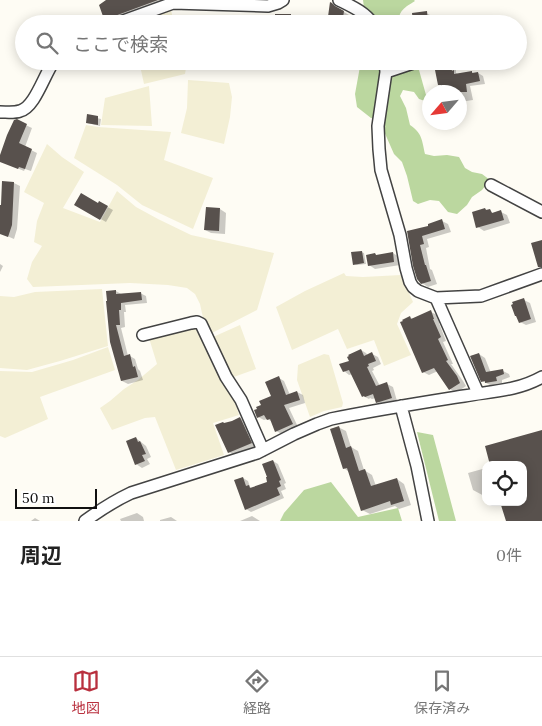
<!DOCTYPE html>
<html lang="ja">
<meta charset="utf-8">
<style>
:root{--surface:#fff;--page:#f2f2f2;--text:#222;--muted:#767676;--line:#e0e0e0;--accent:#b9303e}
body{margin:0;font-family:Lora,"Noto Sans JP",serif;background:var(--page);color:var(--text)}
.controls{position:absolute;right:15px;bottom:15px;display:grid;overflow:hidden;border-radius:10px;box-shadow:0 2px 12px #0003}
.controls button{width:45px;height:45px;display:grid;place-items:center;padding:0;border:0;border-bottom:1px solid var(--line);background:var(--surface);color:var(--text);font:25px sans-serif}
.compass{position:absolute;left:422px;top:85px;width:45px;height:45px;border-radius:50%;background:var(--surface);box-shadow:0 2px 12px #0003;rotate:242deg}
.scale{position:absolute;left:15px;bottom:12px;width:82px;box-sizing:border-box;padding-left:5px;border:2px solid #101010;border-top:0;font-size:14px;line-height:18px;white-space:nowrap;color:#101010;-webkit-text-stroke:4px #fff;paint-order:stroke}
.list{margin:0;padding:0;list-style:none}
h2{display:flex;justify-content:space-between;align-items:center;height:65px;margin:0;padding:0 20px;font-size:21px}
h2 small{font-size:16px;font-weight:400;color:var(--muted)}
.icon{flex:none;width:28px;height:28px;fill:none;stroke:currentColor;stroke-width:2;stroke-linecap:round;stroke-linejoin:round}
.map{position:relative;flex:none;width:542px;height:521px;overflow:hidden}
.search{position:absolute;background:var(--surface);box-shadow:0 2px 12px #0003;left:15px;right:15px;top:15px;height:55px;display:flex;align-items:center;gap:12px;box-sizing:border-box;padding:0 18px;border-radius:28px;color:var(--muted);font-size:19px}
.sheet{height:135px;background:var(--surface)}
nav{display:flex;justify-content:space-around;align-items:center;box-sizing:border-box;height:70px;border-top:1px solid var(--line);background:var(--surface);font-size:14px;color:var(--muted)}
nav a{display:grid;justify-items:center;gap:2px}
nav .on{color:var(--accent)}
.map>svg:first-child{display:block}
</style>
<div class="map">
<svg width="542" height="521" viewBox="0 0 542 521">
<rect width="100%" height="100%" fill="#fefcf4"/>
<path fill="#f3efd5" d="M 171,10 L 174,24 L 123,23 Z
M 139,61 L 187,61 L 187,62 L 185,74 L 144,84 Z
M 188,80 L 229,83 L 232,97 L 230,117 L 224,144 L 181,133 L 187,108 Z
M 149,86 L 152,126 L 101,125 L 105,98 Z
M 86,125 L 98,127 L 171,132 L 164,160 L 213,178 L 193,229 L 142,205 L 117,185 L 74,158 Z
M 47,144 L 62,157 L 84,172 L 63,208 L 100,222 L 117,191 L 136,207 L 158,219 L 191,235 L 274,253 L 257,310 L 210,334 L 203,318 L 200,304 L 195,294 L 187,288 L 168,285 L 130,283 L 33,287 L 27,279 L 32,262 L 42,246 L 34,242 L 37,221 L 44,203 L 24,192 Z
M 344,273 L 346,276 L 363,277 L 401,275 L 413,302 L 401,313 L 397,324 L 411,355 L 384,366 L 374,340 L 347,349 L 338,329 L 292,350 L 276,307 L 305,291 Z
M 102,289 L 108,346 L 60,361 L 27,370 L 0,368 L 0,296 L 14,297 L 35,292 Z
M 240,325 L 256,369 L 231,378 L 213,337 Z
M 194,326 L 198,328 L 233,396 L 239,415 L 213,423 L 224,455 L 176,470 L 155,417 L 145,418 L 112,430 L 100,408 L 110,401 L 124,389 L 138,380 L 157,364 L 149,338 Z
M 108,347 L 115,370 L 40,397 L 48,419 L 5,438 L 0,436 L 0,371 L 32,372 L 73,360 Z
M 324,354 L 329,355 L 343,403 L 342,407 L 324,411 L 310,417 L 297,380 L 298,365 Z"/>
<path fill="#bbd79f" d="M 363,0 L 414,0 L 415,1 C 404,8 399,10 398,24 L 366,24 Z
M 361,61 L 433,61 L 422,64 L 419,70 L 426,95 L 429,96 L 429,106 L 428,102 L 419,99 L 414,92 L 403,90 L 400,96 L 406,108 L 410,125 C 422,133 422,140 425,154 L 434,156 L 447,155 L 459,157 L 465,168 L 472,172 L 482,174 L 490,180 L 482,190 L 472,197 L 467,205 L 457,214 L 448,212 L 439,201 L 430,200 L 418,204 L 413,201 L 407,176 L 402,162 L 394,154 L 379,120 L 371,118 L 357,107 L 355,94 Z
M 417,432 L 433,435 L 456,521 L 439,521 Z
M 331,482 L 358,517 L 398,508 L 402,521 L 280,521 L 284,513 L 304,490 Z"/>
<path fill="#0003" d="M 108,0 L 161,0 L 163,6 L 111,24 L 106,21 Z
M 331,4 L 349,15 L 348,24 L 328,24 Z
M 426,13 L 432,16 L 433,24 L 414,24 L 413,15 Z
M 276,15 L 291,16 L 297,19 L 297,24 L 276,24 Z
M 437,61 L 452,61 L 454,69 L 456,70 L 456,73 L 459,75 L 472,72 L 474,74 L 478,73 L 483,76 L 485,84 L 470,86 L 473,100 L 460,102 L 460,92 L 444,92 L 442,86 L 439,84 Z
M 88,116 L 101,119 L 100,126 L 87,123 Z
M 17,121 L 32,128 L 25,147 L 37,153 L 31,171 L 25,169 L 24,171 L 0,161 L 0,159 Z
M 3,183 L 14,183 L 20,186 L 17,229 L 14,239 L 0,233 L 0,206 L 2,206 Z
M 100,203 L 113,210 L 106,222 L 76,205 L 99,204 Z
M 220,209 L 226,213 L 225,234 L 211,233 L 205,230 Z
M 485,209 L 495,214 L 501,212 L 507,215 L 510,223 L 484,231 L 478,227 Z
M 442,221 L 448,224 L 451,232 L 427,239 L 429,247 L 426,248 L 430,269 L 432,270 L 437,284 L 428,287 L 422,283 L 408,232 L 430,227 Z
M 361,252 L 364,253 L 366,264 L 357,265 L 354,264 Z
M 393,253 L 399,257 L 400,265 L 375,269 L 369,265 L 375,254 L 377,256 Z
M 0,264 L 3,266 L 0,272 Z
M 116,291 L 121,294 L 140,293 L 146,296 L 147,303 L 125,305 L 126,312 L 124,312 L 125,327 L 121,328 L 128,356 L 130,356 L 135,359 L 138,369 L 140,371 L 143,380 L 128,384 L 122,381 L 111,342 Z
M 524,300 L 530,303 L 536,322 L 526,325 L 520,322 Z
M 431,312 L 437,315 L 440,322 L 439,323 L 446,341 L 443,342 L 453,364 L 451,364 L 463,381 L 466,386 L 456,393 L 450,389 L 438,371 L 429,375 L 423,372 L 410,317 L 413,319 Z
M 361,350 L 366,353 L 368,356 L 372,354 L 378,357 L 381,364 L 373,368 L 374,370 L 372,371 L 380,386 L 387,384 L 393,387 L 397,401 L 383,405 L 377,402 L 376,398 L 372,399 L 370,398 L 369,399 L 363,396 L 353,374 L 349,375 L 344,371 L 350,361 Z
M 479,354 L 485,358 L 491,373 L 503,371 L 509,374 L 510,377 L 502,380 L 502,384 L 492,386 L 482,381 Z
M 279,378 L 284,381 L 290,395 L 297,392 L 303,395 L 305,403 L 289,408 L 298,427 L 282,434 L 276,431 L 273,422 L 267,419 L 264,420 L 258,417 L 273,397 Z
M 240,418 L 245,421 L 256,446 L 234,455 L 229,452 L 225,424 Z
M 338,427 L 346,431 L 351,447 L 358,451 L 364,470 L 372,475 L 376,486 L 397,479 L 404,484 L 411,505 L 399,509 L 395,506 L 370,514 L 362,510 L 349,472 L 344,468 Z
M 136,438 L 146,446 L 151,457 L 147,459 L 150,464 L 142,468 L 136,464 Z
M 273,461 L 278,464 L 286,483 L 284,484 L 286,489 L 281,491 L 284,498 L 251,512 L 246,509 L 243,478 L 248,481 L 250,487 L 253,489 L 269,483 Z
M 486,468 L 486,497 L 473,490 L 468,473 Z
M 137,513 L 143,517 L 144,521 L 121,521 L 120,519 Z
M 252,516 L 260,521 L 240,521 Z
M 171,517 L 177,521 L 160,521 L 160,520 Z
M 35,518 L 40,521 L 31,521 Z"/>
<path fill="#58514d" d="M 106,0 L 158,0 L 112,17 L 109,20 L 105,22 L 99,5 Z
M 330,2 L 332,3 L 335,6 L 344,11 L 342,24 L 327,24 Z
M 427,11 L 428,22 L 418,24 L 418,22 L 413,22 L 412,13 Z
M 275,14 L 291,14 L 291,24 L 275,24 Z
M 435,61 L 448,61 L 449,66 L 451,66 L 452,71 L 454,70 L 454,74 L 472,71 L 472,73 L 478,72 L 480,81 L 466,84 L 467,92 L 452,92 L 452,91 L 442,92 L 441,85 L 438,85 L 435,70 L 437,69 Z
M 87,114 L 98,116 L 98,125 L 86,123 Z
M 17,119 L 27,124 L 19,143 L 32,149 L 25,169 L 19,167 L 18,169 L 0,162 L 0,155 L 7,135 L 14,120 Z
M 2,181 L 14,182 L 12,225 L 8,237 L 0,234 L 0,205 L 1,205 Z
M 81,193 L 98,203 L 99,201 L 108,206 L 100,220 L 74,205 Z
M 206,207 L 220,208 L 219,231 L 204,230 Z
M 485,208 L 486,210 L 490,209 L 492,213 L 501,210 L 504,220 L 476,228 L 472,212 Z
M 442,219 L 445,229 L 422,236 L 424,244 L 420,245 L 425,265 L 426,265 L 431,281 L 421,284 L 417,279 L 413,266 L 407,231 L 428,226 L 428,224 Z
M 542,240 L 542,267 L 538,267 L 531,243 Z
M 362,251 L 364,263 L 353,265 L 351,252 Z
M 393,252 L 394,262 L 368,266 L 366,255 L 375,253 L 376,255 Z
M 116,290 L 116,294 L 141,292 L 142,300 L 121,303 L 121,310 L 119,310 L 120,325 L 116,325 L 124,356 L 130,354 L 133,367 L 135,366 L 138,377 L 121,381 L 110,342 L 106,301 L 107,301 L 106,291 Z
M 524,298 L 531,319 L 519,323 L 516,316 L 515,316 L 511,305 L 513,304 L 512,302 Z
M 431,310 L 434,319 L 433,319 L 441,337 L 438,339 L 448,360 L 446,361 L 457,376 L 460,383 L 449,390 L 434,368 L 422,373 L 400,322 L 403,321 L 402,320 L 410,316 L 411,319 Z
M 361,349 L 364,356 L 372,352 L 376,361 L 368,364 L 369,366 L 367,367 L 376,386 L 387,382 L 392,398 L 376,403 L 373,394 L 365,397 L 364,396 L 362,397 L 349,370 L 343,372 L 339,364 L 349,361 L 347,357 L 349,356 L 348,355 Z
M 479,353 L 486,372 L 503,369 L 504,374 L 496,377 L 497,381 L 485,383 L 485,381 L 481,382 L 470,356 Z
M 279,376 L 286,395 L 297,391 L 300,400 L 284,405 L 293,424 L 275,432 L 270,419 L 267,420 L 264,415 L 257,418 L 254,410 L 257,409 L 256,407 L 261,405 L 259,401 L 271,396 L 265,382 Z
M 240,417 L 252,443 L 228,453 L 215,425 L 223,422 L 224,423 L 232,421 Z
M 339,426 L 346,448 L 351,446 L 359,471 L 365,469 L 371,486 L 397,478 L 404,501 L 391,505 L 390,501 L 361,511 L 347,468 L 343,469 L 330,429 Z
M 542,430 L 542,521 L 506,521 L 500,502 L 523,502 L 523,465 L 490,465 L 485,446 Z
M 136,437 L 138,442 L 140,441 L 146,454 L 142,455 L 145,461 L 135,465 L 126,441 Z
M 273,460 L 281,480 L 279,481 L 281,486 L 277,488 L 280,495 L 245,510 L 234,480 L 243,477 L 246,486 L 249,485 L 250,488 L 267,482 L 266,477 L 267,477 L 262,464 Z"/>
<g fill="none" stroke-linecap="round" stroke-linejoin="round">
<g stroke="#434343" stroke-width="14">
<path id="minor" d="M 339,0 C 351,6 365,12 373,24
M 115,24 L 173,3 L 268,6 L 278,3 L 283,0
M 385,61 L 386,72 L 378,126 L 379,149 L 381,170 L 400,235 L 406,268 L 410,282 L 413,287 L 418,291 L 436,298 L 481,296 L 542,274
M 386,72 L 419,61
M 0,112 C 7,112 14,113 20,111 C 35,107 44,75 54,61
M 491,185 L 542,212
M 436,298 L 478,393
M 143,335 L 191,323 L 197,322 L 201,324 L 226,377 L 241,400 L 263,450
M 401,406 L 417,466 L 428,521
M 85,521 C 100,510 114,501 131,493 L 257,453 L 294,434 L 317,424 L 331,419 C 375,410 420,403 464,396 C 492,391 517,391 542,377"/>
</g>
<use href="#minor" stroke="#fff" stroke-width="11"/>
</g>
</svg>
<div class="controls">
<button><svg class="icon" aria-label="locate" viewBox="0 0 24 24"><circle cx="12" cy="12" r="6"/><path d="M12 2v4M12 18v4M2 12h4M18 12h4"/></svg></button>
</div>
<svg class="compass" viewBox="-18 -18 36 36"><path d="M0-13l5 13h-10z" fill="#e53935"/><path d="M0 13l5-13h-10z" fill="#767676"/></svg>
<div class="scale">50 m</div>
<div class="search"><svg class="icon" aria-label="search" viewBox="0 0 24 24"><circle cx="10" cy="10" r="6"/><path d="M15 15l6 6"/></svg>ここで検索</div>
</div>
<section class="sheet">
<h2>周辺<small>0件</small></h2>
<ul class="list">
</ul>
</section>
<nav>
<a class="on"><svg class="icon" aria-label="map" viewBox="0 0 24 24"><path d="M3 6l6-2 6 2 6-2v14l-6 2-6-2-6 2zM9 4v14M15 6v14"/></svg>地図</a>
<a><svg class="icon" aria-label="directions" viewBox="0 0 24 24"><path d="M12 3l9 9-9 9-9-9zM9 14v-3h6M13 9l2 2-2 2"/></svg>経路</a>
<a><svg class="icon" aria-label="saved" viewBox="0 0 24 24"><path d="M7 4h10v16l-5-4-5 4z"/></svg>保存済み</a>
</nav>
